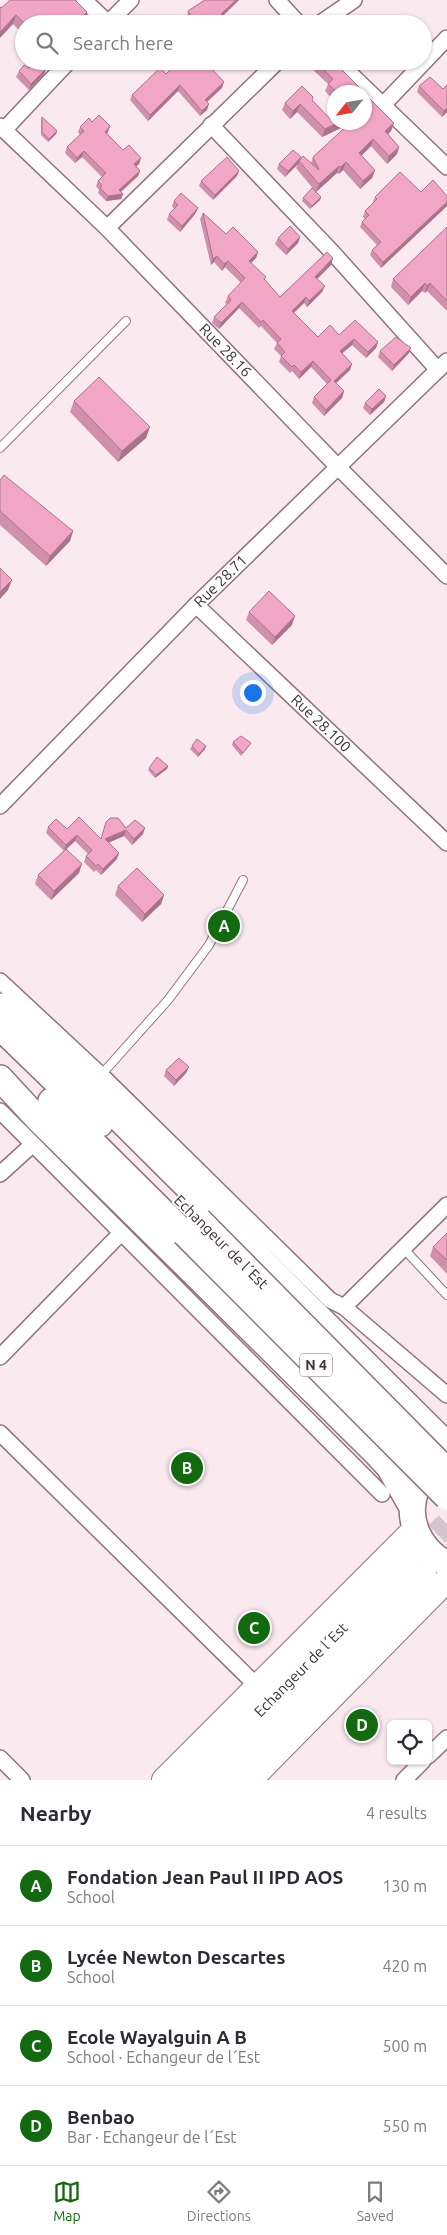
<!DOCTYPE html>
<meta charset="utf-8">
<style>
:root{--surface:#fff;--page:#f7f7f7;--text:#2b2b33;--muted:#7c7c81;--line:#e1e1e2;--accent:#12690f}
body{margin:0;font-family:Ubuntu,sans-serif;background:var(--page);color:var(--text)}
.controls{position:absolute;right:15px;bottom:15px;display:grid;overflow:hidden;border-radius:8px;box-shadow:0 1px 4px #0004}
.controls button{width:45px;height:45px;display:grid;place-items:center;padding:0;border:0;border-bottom:1px solid var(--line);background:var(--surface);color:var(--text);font:25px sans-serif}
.compass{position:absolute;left:327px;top:85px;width:45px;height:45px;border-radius:50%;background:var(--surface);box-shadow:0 1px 4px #0004;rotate:239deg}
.you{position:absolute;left:252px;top:692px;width:18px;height:18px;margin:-12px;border:4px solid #fff;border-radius:50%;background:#1a73e8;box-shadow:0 0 0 8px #1a73e833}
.badge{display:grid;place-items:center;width:32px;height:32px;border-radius:50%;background:var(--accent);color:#fff;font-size:16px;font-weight:700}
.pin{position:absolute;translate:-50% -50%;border:2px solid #fff;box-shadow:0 1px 5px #0006}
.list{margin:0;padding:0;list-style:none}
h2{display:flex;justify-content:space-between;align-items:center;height:65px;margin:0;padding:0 20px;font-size:21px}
h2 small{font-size:16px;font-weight:400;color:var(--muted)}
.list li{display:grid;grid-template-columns:32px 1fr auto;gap:15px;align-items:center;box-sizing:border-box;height:80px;padding:0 20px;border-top:1px solid var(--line)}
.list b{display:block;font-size:19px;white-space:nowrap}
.list p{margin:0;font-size:16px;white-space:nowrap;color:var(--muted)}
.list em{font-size:16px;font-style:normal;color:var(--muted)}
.icon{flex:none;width:28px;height:28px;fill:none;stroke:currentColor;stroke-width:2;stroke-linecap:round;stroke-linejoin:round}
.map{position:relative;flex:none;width:447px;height:1780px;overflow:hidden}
.search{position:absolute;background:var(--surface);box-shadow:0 1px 4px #0004;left:15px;right:15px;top:15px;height:55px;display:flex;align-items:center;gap:12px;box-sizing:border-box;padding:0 18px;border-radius:28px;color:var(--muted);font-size:19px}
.sheet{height:385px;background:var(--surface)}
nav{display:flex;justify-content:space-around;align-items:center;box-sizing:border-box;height:70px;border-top:1px solid var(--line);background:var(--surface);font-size:14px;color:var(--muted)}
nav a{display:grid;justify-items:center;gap:2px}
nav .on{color:var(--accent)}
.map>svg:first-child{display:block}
</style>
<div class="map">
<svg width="447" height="1780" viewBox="0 0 447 1780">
<rect width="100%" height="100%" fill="#fbe9f0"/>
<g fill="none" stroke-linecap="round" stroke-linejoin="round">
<path stroke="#d5c4cb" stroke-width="24" stroke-dasharray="24 12" stroke-linecap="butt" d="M 411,1559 L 447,1524"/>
<g stroke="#8f747f" stroke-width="10">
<path id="service" d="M 0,448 L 126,321
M 101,1075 L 168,1000 L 209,945 L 243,880
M 403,1248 L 447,1295"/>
</g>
<g stroke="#8f747f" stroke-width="18">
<g id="minor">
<path d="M 84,0 L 108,23"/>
<path d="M 277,0 L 299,24"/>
<path d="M 107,24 L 131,0"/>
<path d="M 319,24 L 354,0"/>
<path d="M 337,61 L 447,167"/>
<path d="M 383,105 L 447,38"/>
<path d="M 211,125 L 333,253 L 438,370"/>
<path id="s1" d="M 0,126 L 107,228 L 337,466 L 447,576"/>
<path d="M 4,130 L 69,61"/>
<path d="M 107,228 L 278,61"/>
<path id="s2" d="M 196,605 L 447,843"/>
<path id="s3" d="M 0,806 L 196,605 L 447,361"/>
<path d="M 0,981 L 101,1075 L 330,1300 L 344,1307 L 447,1395"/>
<path d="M 0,1111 L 382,1494"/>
<path d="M 0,1174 L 32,1145"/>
<path d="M 344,1307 L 447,1205"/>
<path d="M 0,1357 L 121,1233"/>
<path d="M 0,1433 L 258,1687"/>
<path d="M 428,1756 L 447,1738"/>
<path d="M 0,1758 L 22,1780"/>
<path d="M 404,1780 L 423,1761"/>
</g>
</g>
<g stroke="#8f747f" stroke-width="26">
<g id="primary">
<path d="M 164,1780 L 415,1529"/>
<path id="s4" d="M 192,1780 L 411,1559"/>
<path d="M 221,1780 L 424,1574"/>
<path d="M 250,1780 L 447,1580"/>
</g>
</g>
<g stroke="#8f747f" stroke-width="28">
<path id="trunk" d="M 0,1006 L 55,1055 L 447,1445
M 5,1032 L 100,1124
M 0,1078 L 38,1119 L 375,1452 L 389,1467 L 412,1507
M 51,1101 L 184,1233
M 416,1490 C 405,1520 420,1550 447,1564"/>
</g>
<use href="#service" stroke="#fff" stroke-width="8"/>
<use href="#minor" stroke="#fff" stroke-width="15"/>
<use href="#primary" stroke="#fff" stroke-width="24"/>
<use href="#trunk" stroke="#fff" stroke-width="25"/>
<g stroke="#8f747f" stroke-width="28" stroke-linecap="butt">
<path id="trunk-bridge" d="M 199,1220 L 447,1471
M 184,1233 L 447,1497"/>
</g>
<use href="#trunk-bridge" stroke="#fff" stroke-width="25"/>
</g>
<path fill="#d08faa" d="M 204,0 L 239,0 L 223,16 L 226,24 L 208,24 L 205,20 L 199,24 L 192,24 L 187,16 L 188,11 Z
M 1,8 L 87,12 L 83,22 L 81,24 L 24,24 L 24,35 L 13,24 Z
M 313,61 L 333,61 L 364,92 L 334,92 L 334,101 L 325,91 L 328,84 L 310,67 Z
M 29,68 L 46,69 L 44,74 L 29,90 L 16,77 L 19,71 Z
M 212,69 L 222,88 L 207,102 L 207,110 L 200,116 L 178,91 L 148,121 L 130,100 L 132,95 L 166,74 Z
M 447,85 L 447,112 L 442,117 L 417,92 L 419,86 L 443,89 Z
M 312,100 L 334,123 L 394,123 L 391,131 L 388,134 L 399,147 L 397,154 L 387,164 L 371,146 L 361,156 L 375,170 L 372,178 L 360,189 L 343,170 L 339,174 L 337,173 L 316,192 L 296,168 L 298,164 L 285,177 L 277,169 L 279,164 L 300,160 L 311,163 L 313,157 L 348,125 L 322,137 L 297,112 L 290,119 L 282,110 L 285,103 Z
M 42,117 L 57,131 L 56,134 L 48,142 L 41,135 L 41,120 Z
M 92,122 L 108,132 L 107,133 L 123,150 L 141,158 L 139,164 L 136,166 L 140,171 L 138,176 L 121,192 L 123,194 L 121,199 L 106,201 L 98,193 L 99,190 L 96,186 L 98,181 L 102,177 L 82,157 L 75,163 L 65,153 L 67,147 L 80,135 L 78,132 L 80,127 Z
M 239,171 L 237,176 L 213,200 L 199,186 L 201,181 Z
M 421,192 L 447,196 L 447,206 L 381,268 L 370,255 L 372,250 L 377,245 L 360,227 L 362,222 L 365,219 L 363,217 L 365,211 L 374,203 L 373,202 L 375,197 Z
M 321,197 L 320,200 L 310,209 L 302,201 L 303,198 Z
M 174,201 L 198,208 L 195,214 L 180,232 L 167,220 L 169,214 L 174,209 L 172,206 Z
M 203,213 L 226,234 L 258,252 L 256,258 L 251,263 L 265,280 L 280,297 L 333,258 L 331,265 L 317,279 L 322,292 L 307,307 L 304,303 L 294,313 L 318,337 L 339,335 L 378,342 L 376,348 L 366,358 L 352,345 L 342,353 L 350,370 L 336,383 L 344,391 L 342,398 L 324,416 L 312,403 L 314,397 L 327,384 L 311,367 L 299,379 L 292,371 L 290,373 L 279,362 L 281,356 L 274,349 L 277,343 L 261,326 L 259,328 L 239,308 L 219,329 L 212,323 L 214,317 L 227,304 L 225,303 L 228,296 L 241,283 L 225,267 L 222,271 L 214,262 L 211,265 L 200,219 Z
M 447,227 L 447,311 L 427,291 L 425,293 L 422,291 L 408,305 L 391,287 L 393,279 Z
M 300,237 L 298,243 L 286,255 L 275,244 L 278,238 Z
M 380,351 L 409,353 L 392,371 L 378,357 Z
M 386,396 L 384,402 L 370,415 L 363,408 L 365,403 Z
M 74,401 L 146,438 L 118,462 L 70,412 Z
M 0,480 L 73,531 L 70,541 L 46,566 L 0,525 Z
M 249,612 L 292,625 L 272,645 L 246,620 Z
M 233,742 L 251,743 L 249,746 L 241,756 L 232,745 Z
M 192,746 L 206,746 L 205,749 L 198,757 L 190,749 Z
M 168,766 L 167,769 L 155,778 L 148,770 L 149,768 Z
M 106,822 L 143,834 L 132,845 L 124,836 L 108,843 L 117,859 L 101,875 L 96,870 L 94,872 L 84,862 L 86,856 L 88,854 L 75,841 L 67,849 L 79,873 L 51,900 L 35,884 L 38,875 L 64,851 L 46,833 L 48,827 L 67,829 L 101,839 Z
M 118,886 L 164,895 L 161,904 L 142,922 L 115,895 Z
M 189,1067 L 186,1073 L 174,1086 L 164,1076 L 166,1070 Z
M 447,1233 L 447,1274 L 430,1256 L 433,1247 Z"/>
<path fill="#a9748b" d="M 236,0 L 239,0 L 219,19 L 221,14 Z
M 87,12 L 83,22 L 81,24 L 75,24 Z
M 16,15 L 13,24 L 0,38 L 0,32 Z
M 207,15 L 205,20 L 199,24 L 195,24 L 195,22 Z
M 216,61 L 219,61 L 208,73 L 210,67 Z
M 46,69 L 44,74 L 29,90 L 31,84 Z
M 224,82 L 222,88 L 203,105 L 205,100 Z
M 180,85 L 178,91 L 148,121 L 150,115 Z
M 209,104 L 207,110 L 200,116 L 202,111 Z
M 300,104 L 297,112 L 290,119 L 293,111 Z
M 447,108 L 447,112 L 442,117 L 444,111 Z
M 339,122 L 353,122 L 322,137 L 325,129 Z
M 394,123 L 391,131 L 383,139 L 385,131 Z
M 110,126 L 108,132 L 103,137 L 105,132 Z
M 57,131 L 56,134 L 48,142 L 49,139 Z
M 373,139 L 371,146 L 356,161 L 359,153 Z
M 399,147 L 397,154 L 387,164 L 389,156 Z
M 84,151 L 82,157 L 75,163 L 77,158 Z
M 301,157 L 298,164 L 285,177 L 288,171 Z
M 141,158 L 139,164 L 132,170 L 134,164 Z
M 346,162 L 343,170 L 339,174 L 341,167 Z
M 339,166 L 337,173 L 316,192 L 319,184 Z
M 375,170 L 372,178 L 360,189 L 363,181 Z
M 140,171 L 138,176 L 118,194 L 123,194 L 121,199 L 106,201 L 108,196 L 119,190 Z
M 239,171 L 237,176 L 213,200 L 215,195 Z
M 321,197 L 320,200 L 310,209 L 312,206 Z
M 447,202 L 447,206 L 381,268 L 383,262 Z
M 198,208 L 195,214 L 180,232 L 182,226 Z
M 300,237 L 298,243 L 286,255 L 288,249 Z
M 258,252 L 256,258 L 247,267 L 249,261 Z
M 217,256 L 214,262 L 211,265 L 213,259 Z
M 333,258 L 331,265 L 313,283 L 315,277 Z
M 228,261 L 225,267 L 222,271 L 224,264 Z
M 425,283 L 422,291 L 408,305 L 411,297 Z
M 430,283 L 427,291 L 425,293 L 427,286 Z
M 325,286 L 322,292 L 307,307 L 309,301 Z
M 306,297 L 304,303 L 289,317 L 292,311 Z
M 242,302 L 239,308 L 219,329 L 221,323 Z
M 354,339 L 352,345 L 338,357 L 340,351 Z
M 378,342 L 376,348 L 366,358 L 368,352 Z
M 411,348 L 409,353 L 392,371 L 394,365 Z
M 313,361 L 311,367 L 299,379 L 301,372 Z
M 352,364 L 350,370 L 332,387 L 334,381 Z
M 344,391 L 342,398 L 324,416 L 326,410 Z
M 386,396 L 384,402 L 370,415 L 372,409 Z
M 150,427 L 146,438 L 118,462 L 122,451 Z
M 73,531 L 70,541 L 46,566 L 50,556 Z
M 12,580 L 8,590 L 0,599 L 0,592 Z
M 295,616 L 292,625 L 272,645 L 275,637 Z
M 206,746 L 205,749 L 198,757 L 199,754 Z
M 168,766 L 167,769 L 155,778 L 156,775 Z
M 145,828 L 143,834 L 132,845 L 134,839 Z
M 126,830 L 124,836 L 103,845 L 105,839 Z
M 77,835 L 75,841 L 64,851 L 66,845 Z
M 119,853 L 117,859 L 101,875 L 103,869 Z
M 82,864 L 79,873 L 51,900 L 54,891 Z
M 164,895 L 161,904 L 142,922 L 145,914 Z
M 189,1067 L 186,1073 L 174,1086 L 176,1080 Z"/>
<path fill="#f2a6c6" stroke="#a9748b" d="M 10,0 L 75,0 L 87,12 L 75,24 L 25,24 L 16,15 L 0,32 L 0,7 L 1,8 Z
M 205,0 L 236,0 L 221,14 L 227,20 L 224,24 L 216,24 L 207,15 L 195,22 L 188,11 Z
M 35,61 L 38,61 L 46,69 L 31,84 L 19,71 L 24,65 L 29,68 Z
M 179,61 L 216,61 L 210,67 L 224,82 L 205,100 L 209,104 L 202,111 L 180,85 L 150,115 L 132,95 L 160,68 L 166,74 Z
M 315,61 L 333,61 L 364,92 L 337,92 L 328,84 L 333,79 Z
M 430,77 L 443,89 L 447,85 L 447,108 L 444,111 L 419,86 Z
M 302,86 L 313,97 L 312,100 L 334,123 L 334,122 L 339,122 L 325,129 L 300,104 L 293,111 L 285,103 Z
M 364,93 L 394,123 L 385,131 L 399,147 L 389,156 L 373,139 L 359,153 L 375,170 L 363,181 L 346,162 L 341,167 L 339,166 L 319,184 L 299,161 L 303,156 L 319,170 L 313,157 L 351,122 L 364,122 Z
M 99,115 L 110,126 L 105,132 L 123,150 L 129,145 L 141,158 L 134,164 L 140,171 L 119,190 L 123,194 L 108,196 L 100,188 L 102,186 L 98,181 L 106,173 L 84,151 L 77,158 L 67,147 L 84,131 L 80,127 L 89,118 L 92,122 Z
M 42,117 L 57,131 L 49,139 L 42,132 Z
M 293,150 L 301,157 L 288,171 L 279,164 Z
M 227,157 L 239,171 L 215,195 L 201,181 Z
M 400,172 L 421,192 L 433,180 L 447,196 L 447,202 L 383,262 L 372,250 L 381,242 L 362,222 L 369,215 L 365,211 L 377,199 L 375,197 Z
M 312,188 L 321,197 L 312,206 L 303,198 Z
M 181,193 L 198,208 L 182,226 L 169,214 L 178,205 L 174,201 Z
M 203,213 L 226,234 L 233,227 L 258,252 L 249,261 L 266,277 L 264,279 L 280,297 L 327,252 L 333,258 L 315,277 L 325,286 L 309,301 L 306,297 L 292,311 L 318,337 L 330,325 L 339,335 L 355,320 L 378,342 L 368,352 L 354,339 L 340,351 L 352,364 L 334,381 L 344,391 L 326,410 L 314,397 L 331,380 L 313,361 L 301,372 L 294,365 L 292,367 L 281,356 L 285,352 L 277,343 L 281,339 L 263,320 L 261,322 L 242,302 L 221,323 L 214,317 L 231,300 L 228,296 L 245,278 L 228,261 L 224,264 L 217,256 L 213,259 Z
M 290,226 L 300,237 L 288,249 L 278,238 Z
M 447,227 L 447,301 L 430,283 L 427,286 L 425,283 L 411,297 L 393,279 Z
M 396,337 L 411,348 L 394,365 L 380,351 Z
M 99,377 L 150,427 L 122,451 L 74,401 Z
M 379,389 L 386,396 L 372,409 L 365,403 Z
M 4,475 L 73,531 L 50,556 L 0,511 L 0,480 Z
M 0,568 L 12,580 L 0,592 Z
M 269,591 L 295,616 L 275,637 L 249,612 Z
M 241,736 L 251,743 L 243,753 L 233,742 Z
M 197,739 L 206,746 L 199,754 L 192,746 Z
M 157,757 L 168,766 L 156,775 L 149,768 Z
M 79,817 L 101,839 L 106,822 L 110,818 L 118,818 L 126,828 L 135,820 L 145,828 L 134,839 L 126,830 L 105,839 L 119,853 L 103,869 L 98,864 L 96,866 L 86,856 L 92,850 L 77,835 L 66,845 L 48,827 L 56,819 L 67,829 Z
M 66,849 L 82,864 L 54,891 L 38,875 Z
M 137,868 L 164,895 L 145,914 L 118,886 Z
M 179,1058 L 189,1067 L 176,1080 L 166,1070 Z
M 447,1233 L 447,1260 L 433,1247 Z"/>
<g text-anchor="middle" stroke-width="4" stroke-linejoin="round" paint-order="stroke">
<rect fill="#fcfcfc" stroke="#766e71" stroke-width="1" x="300" y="1353.5" width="32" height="23" rx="4"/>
<g font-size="14" font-weight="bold" fill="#3d3136">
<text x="316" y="1370">N 4</text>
</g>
<g font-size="15" fill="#3d3136" stroke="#fcfcfc">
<text dy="5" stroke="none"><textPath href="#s1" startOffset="318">Rue 28.16</textPath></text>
<text dy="5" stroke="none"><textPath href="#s3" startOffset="315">Rue 28.71</textPath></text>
<text dy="5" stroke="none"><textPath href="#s2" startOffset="172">Rue 28.100</textPath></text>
<text transform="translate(221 1242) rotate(45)" y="5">Echangeur de l´Est</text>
<text dy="5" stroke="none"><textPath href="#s4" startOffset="155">Echangeur de l´Est</textPath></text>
</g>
</g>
</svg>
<div class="controls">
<button><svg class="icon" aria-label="locate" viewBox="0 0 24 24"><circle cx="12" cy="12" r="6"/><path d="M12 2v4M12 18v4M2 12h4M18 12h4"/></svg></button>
</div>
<svg class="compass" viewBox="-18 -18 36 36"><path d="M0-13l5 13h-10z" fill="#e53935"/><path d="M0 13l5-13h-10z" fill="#7c7c81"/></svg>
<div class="you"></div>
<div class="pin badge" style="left:224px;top:926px">A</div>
<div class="pin badge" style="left:187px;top:1468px">B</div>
<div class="pin badge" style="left:254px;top:1628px">C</div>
<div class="pin badge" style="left:362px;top:1725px">D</div>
<div class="search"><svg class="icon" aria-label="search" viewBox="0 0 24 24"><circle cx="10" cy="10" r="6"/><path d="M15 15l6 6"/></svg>Search here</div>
</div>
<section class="sheet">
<h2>Nearby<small>4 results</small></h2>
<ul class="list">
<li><span class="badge">A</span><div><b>Fondation Jean Paul II IPD AOS</b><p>School</p></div><em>130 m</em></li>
<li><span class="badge">B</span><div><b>Lycée Newton Descartes</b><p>School</p></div><em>420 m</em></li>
<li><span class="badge">C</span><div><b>Ecole Wayalguin A B</b><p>School · Echangeur de l´Est</p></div><em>500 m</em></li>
<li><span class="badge">D</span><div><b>Benbao</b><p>Bar · Echangeur de l´Est</p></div><em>550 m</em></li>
</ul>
</section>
<nav>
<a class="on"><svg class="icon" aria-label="map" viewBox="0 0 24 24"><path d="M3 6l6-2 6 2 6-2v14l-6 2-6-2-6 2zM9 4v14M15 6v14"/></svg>Map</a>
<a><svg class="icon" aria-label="directions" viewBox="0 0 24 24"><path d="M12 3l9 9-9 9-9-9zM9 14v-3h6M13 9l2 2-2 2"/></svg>Directions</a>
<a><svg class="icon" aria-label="saved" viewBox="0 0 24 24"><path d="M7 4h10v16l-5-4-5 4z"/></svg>Saved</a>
</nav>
